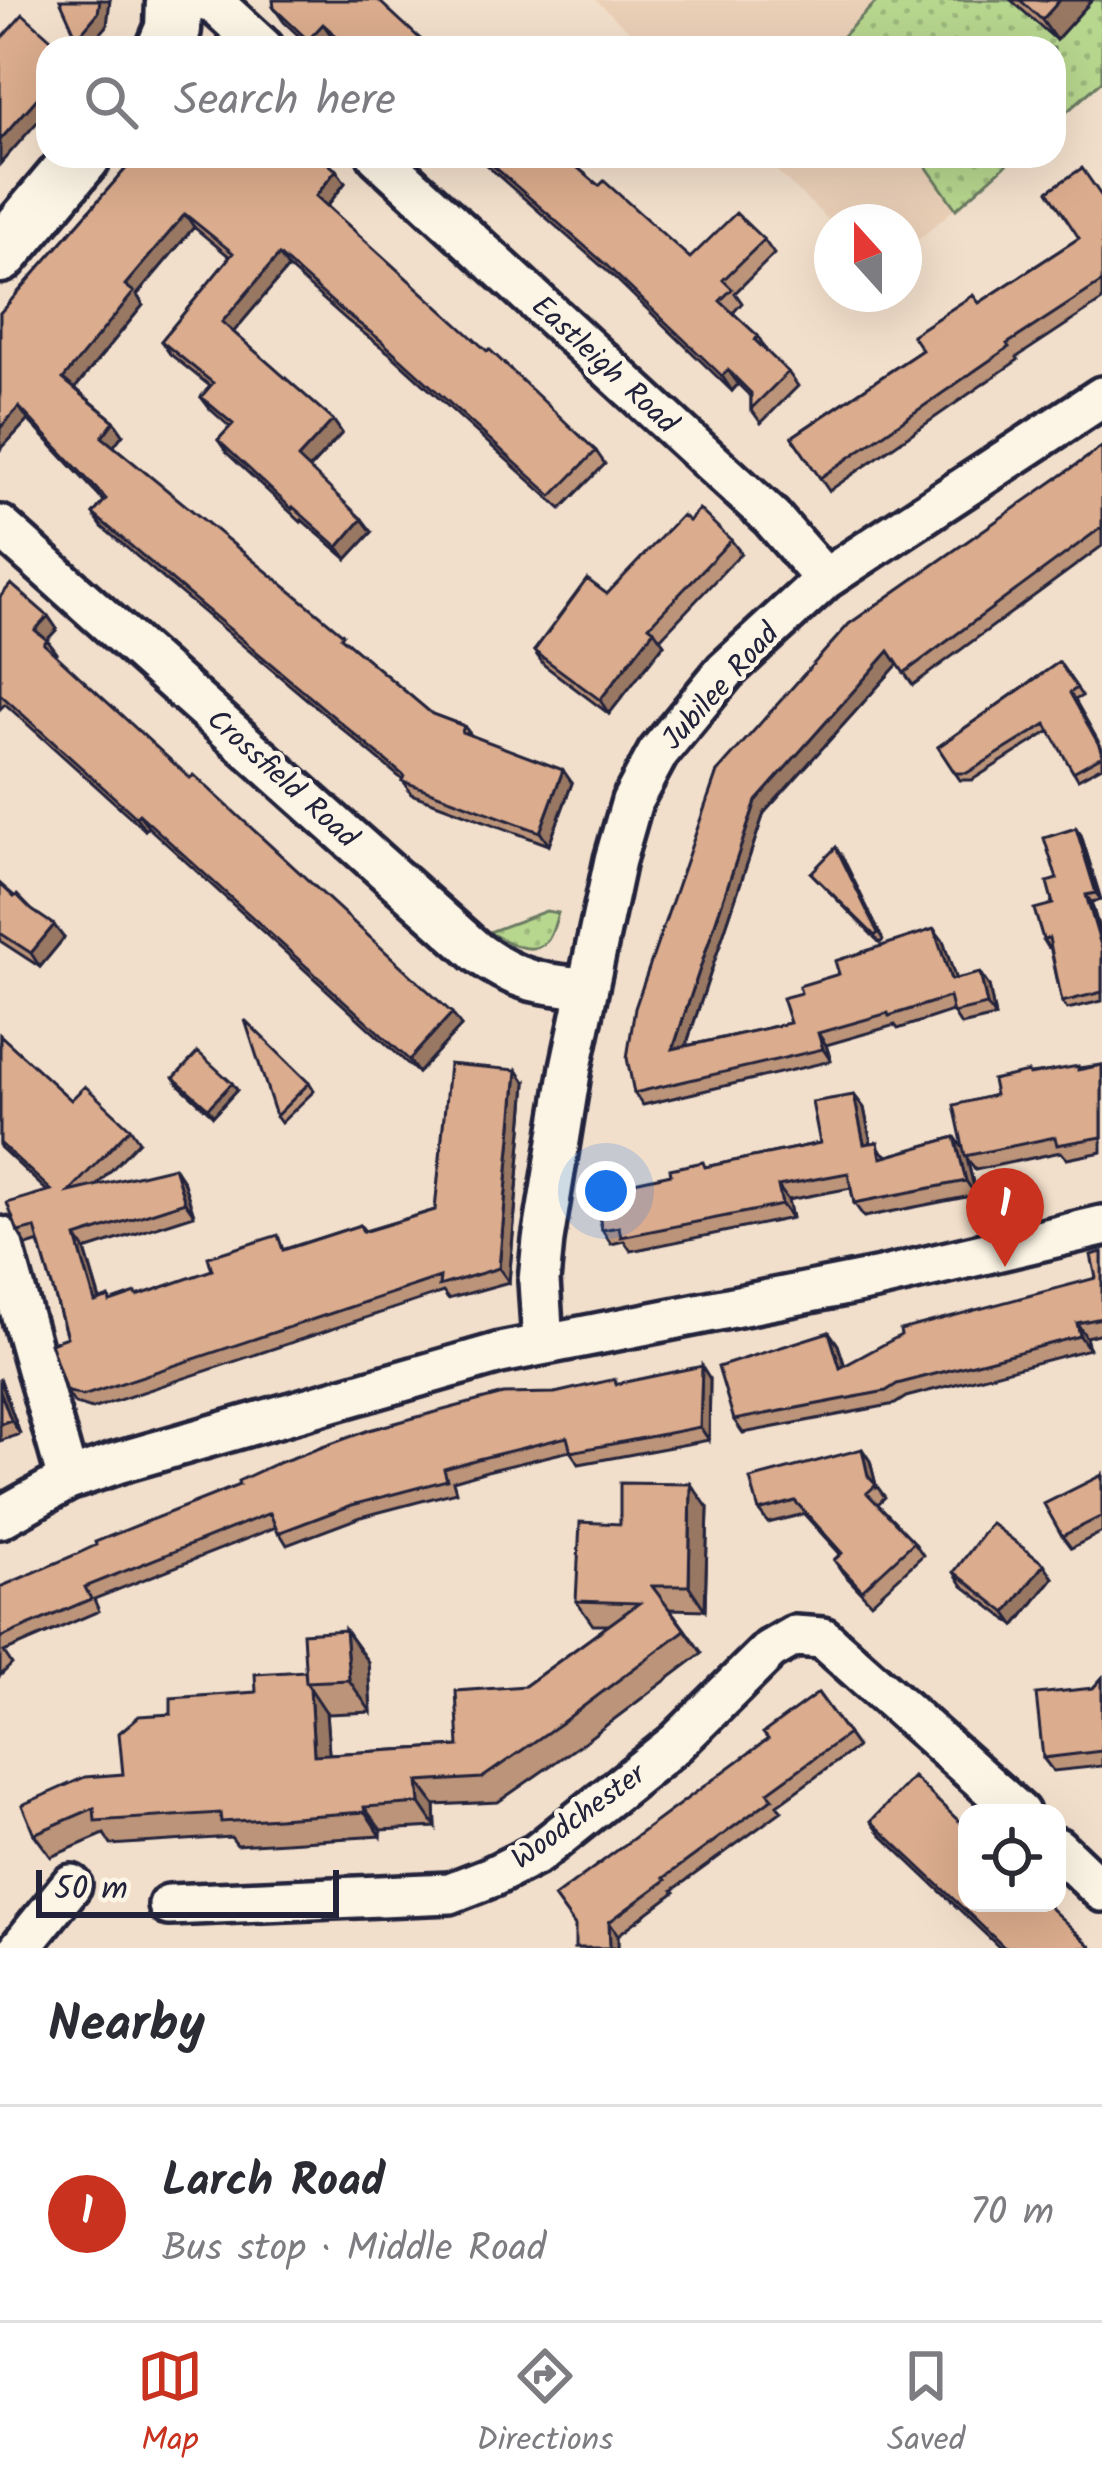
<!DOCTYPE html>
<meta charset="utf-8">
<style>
:root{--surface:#fff;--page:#f7f7f7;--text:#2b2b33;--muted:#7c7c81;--line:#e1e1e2;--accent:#c8321e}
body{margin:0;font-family:Kalam,sans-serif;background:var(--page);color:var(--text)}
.controls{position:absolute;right:36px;bottom:36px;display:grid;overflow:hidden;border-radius:24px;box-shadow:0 12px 48px #0002}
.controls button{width:108px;height:108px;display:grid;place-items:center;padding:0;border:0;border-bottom:3px solid var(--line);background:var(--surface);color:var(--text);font:60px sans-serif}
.compass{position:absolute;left:814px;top:204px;width:108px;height:108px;border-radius:50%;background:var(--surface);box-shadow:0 12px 48px #0002;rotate:339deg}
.scale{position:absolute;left:36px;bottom:30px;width:303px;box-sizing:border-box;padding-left:12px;border:6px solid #22223b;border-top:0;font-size:33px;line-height:42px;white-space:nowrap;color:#22223b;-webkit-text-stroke:9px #fcf5e5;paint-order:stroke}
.you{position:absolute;left:606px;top:1191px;width:42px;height:42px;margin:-30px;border:9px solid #fff;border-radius:50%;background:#1a73e8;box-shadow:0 0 0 18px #1a73e833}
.badge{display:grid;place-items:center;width:78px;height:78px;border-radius:50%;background:var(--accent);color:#fff;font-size:39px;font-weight:700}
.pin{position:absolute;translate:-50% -99px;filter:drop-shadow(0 3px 6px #0008)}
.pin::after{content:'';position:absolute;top:63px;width:42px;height:36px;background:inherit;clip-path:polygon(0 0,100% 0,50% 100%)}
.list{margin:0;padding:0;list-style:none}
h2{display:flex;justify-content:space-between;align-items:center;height:156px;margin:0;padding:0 48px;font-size:51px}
h2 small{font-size:39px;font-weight:400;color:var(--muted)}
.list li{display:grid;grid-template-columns:78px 1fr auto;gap:36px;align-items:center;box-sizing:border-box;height:216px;padding:0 48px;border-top:3px solid var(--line)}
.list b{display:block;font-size:45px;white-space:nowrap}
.list p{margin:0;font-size:39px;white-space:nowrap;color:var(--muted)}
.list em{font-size:39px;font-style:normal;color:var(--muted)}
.icon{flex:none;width:66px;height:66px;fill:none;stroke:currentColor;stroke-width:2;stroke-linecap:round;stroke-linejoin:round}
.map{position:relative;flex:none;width:1102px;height:1948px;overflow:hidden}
.search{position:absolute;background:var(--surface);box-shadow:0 12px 48px #0002;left:36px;right:36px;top:36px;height:132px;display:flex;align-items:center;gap:30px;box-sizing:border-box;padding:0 42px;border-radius:36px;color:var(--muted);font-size:45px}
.sheet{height:372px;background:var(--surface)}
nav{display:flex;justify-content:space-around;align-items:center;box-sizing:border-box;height:168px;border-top:3px solid var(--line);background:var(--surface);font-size:33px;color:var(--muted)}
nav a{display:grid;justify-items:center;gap:6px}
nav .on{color:var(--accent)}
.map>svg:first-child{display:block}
</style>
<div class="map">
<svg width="1102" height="1948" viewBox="0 0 1102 1948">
<defs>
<pattern id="grass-dots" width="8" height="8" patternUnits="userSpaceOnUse" patternTransform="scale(3)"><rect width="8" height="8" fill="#b7d68e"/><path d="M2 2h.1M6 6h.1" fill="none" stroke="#9db77b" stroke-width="1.8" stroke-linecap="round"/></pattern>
</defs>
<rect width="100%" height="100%" fill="#f2dfcb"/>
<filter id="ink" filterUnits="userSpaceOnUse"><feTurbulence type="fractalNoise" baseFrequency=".00833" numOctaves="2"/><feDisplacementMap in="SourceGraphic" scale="24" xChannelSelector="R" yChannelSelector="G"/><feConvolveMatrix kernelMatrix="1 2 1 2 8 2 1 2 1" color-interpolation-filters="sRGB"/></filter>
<g filter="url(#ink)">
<path fill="#ebd0b8" d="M 596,0 L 1102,0 L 1102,81 L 1054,123 L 1054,48 L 647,48 Z
M 761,156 L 1016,156 L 904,252 L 904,222 L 832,223 Z"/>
<path fill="url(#grass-dots)" stroke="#6c7c64" stroke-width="3" d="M 878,0 L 1102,0 L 1102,81 L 1054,123 L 1054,48 L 845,48 L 839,40 Z
M 919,156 L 1016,156 L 956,209 Z
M 546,911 L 558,913 C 555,922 553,936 546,942 C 530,957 504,941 489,932 Z"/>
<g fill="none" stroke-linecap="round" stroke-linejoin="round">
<g stroke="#22223b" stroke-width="48">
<path id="street" d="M 199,0 L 214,3 L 263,48
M 378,156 L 771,517 L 825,579
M 0,526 L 477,952 C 516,981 539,984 586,988
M 0,1237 L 68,1480
M 543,1343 L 539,1281 L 543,1240 L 571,1067 L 615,860 L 632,801 L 658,753 L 725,671 L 825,579 L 1102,397
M 0,1518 L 68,1480 L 117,1463 L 500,1353 L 876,1279 L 1102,1226
M 1057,1848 L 1102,1891
M 169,1905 L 450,1893 L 491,1877 L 537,1854 L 676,1743 L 770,1650 L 794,1636 L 823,1638 L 1019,1813
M 20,1948 L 71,1885"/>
</g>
<g stroke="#22223b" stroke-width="63">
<path id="secondary" d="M 165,48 L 173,29 L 174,0
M 0,255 L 83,156"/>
</g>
<use href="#street" stroke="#fcf5e5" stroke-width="39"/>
<use href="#secondary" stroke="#fcf5e5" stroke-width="54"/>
</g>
<path fill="#bc9479" stroke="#22223b" stroke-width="3" d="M 1011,0 L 1092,0 L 1056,40 Z
M 274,8 L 430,48 L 344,48 L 333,38 L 324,48 L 312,48 L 284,22 Z
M 137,156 L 336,170 L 345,183 L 327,206 L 596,451 L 605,464 L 561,509 L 388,352 L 348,321 L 288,268 L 233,332 L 333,420 L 342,433 L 309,469 L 372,532 L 347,559 L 302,520 L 301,522 L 227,453 L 218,440 L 230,427 L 210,409 L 201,397 L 210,386 L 170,354 L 161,341 L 230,257 L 194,227 L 137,295 L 143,305 L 75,388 L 114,421 L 123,434 L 113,446 L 432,714 L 464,726 L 471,735 L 572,783 L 549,845 L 411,794 L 403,780 L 102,527 L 93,514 L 104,501 L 28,420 L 0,450 L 0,313 Z
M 476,156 L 564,156 L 599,186 L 690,258 L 764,240 L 774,254 L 735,293 L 742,303 L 733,313 L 758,336 L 767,352 L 788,372 L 798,386 L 761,423 L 751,409 L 751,397 L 738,384 L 732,391 L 614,277 Z
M 1102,197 L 1102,301 L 1017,357 L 1018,360 L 829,491 L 792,437 L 922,350 L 979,303 L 1079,238 Z
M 1102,447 L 1102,546 L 913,685 L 898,664 L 764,813 L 686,1046 L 790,1023 L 943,941 L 955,979 L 989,986 L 995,1017 L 961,1025 L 952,1011 L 898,1029 L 895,1025 L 826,1045 L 831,1061 L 643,1105 L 634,1093 L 717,772 Z
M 689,521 L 731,540 L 741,553 L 660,639 L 664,644 L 609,714 L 544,665 L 534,651 L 607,594 Z
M 0,597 L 48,616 L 57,629 L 47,640 L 57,653 L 55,655 L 461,1026 L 418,1073 L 148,827 L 145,830 L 5,704 L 0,709 Z
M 1059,662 L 1082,696 L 1075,700 L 1102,748 L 1102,766 L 1078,779 L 1050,731 L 972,780 L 960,780 L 938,747 Z
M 1076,828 L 1081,835 L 1101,900 L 1091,902 L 1102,939 L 1102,1001 L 1067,1009 L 1062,1002 L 1050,946 L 1048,947 L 1043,939 L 1057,879 Z
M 841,854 L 883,940 L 880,943 L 811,873 Z
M 0,884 L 64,938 L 40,967 L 0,941 Z
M 0,1035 L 71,1100 L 130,1128 L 139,1141 L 97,1185 L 183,1181 L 194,1215 L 85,1250 L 100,1300 L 112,1302 L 138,1296 L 360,1225 L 365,1231 L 435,1210 L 526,1083 L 509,1282 L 448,1299 L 443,1292 L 92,1409 L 75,1404 L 66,1391 L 67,1337 L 39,1242 L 27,1246 L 18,1232 L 47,1191 L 0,1147 Z
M 1102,1065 L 1102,1152 L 1067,1159 L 1061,1152 L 975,1170 L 967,1158 L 976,1195 L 864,1217 L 854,1203 L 851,1188 L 788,1200 L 792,1218 L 631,1251 L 624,1241 L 611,1244 L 602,1230 L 612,1194 L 671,1174 L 820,1143 L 854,1095 L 864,1108 L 871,1143 L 888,1156 L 955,1137 L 964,1150 L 995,1095 L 1030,1074 Z
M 174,1078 L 232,1083 L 237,1090 L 213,1116 L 179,1085 Z
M 309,1083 L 314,1091 L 281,1123 L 276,1116 Z
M 1102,1252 L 1102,1333 L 1086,1337 L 1089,1349 L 906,1397 L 895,1404 L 743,1433 L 734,1420 L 829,1332 L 838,1345 L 845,1366 L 1096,1278 Z
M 0,1378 L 20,1434 L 0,1441 Z
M 710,1379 L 709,1440 L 579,1464 L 570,1451 L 487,1471 L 453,1481 L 456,1492 L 361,1517 L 287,1545 L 276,1527 L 94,1599 L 99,1611 L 4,1652 L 12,1664 L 0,1676 L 0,1587 L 555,1393 L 618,1383 Z
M 862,1449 L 870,1461 L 876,1485 L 885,1497 L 878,1504 L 914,1542 L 923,1555 L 871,1603 L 843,1573 L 834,1560 L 840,1554 L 804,1514 L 768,1523 L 759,1511 Z
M 1102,1475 L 1102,1532 L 1071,1548 L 1062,1536 Z
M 708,1508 L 705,1610 L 670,1609 L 702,1653 L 580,1745 L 498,1802 L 435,1805 L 436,1827 L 381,1830 L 381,1836 L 237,1845 L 231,1837 L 111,1845 L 104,1834 L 51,1857 L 34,1834 L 123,1774 L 171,1714 L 256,1692 L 305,1671 L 345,1630 L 368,1662 L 371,1712 L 328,1714 L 326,1712 L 329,1754 L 459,1746 L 525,1686 L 609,1625 L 593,1625 L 576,1601 L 620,1524 Z
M 1044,1564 L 1053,1578 L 1015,1626 L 963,1586 L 954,1572 Z
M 1102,1678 L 1102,1766 L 1053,1771 L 1043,1758 L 1093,1688 Z
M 818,1693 L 857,1747 L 777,1805 L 782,1811 L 673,1890 L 675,1892 L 618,1935 L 618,1948 L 575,1948 L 768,1739 Z
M 871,1821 L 1093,1948 L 1000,1948 L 881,1835 Z"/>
<path fill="#997863" stroke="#22223b" stroke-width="3" d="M 100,0 L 110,0 L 107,26 L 88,48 L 84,48 L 77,38 Z
M 1060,0 L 1092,0 L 1056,40 L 1042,20 Z
M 323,24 L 333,38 L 324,48 L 314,48 L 308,40 Z
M 48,86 L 48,110 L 0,164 L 0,140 Z
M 336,170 L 345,183 L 325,209 L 316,196 Z
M 185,214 L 194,227 L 137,295 L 143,305 L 72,392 L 63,379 L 125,285 Z
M 279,255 L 288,268 L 231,335 L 222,322 Z
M 728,370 L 738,384 L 732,391 L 722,376 Z
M 19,407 L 28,420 L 0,450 L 0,428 Z
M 333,420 L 342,433 L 307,471 L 298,458 Z
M 114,421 L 123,434 L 111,450 L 102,437 Z
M 362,519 L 372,532 L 347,559 L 338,547 Z
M 48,616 L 57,629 L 44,643 L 35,630 Z
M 654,630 L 664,644 L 609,714 L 600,700 Z
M 889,651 L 898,664 L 764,813 L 681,1061 L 673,1049 L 756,801 Z
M 563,770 L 572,783 L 549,845 L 540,832 Z
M 139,814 L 148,827 L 145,830 L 136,817 Z
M 1076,828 L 1081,835 L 1101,900 L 1096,893 Z
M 1086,895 L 1091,902 L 1102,939 L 1102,949 Z
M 54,925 L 64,938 L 40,967 L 31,953 Z
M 934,929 L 943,941 L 960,992 L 951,980 Z
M 980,973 L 989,986 L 995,1017 L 987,1005 Z
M 452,1013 L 461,1026 L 418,1073 L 409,1060 Z
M 818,1033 L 826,1045 L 831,1061 L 823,1049 Z
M 517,1070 L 526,1083 L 509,1282 L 499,1268 Z
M 232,1083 L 237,1090 L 213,1116 L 208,1108 Z
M 854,1095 L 864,1108 L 874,1158 L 864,1144 Z
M 955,1137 L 965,1151 L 976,1195 L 966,1181 Z
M 174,1167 L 183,1181 L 194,1215 L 185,1202 Z
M 778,1186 L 788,1200 L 792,1218 L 782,1205 Z
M 76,1237 L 85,1250 L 104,1315 L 95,1302 Z
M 1077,1323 L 1086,1337 L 1089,1349 L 1080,1336 Z
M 829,1332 L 838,1345 L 849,1381 L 840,1368 Z
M 702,1366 L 710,1379 L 709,1440 L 700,1427 Z
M 0,1378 L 20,1434 L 11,1420 L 0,1391 Z
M 862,1449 L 870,1461 L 877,1489 L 868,1476 Z
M 691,1484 L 708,1508 L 705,1610 L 689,1586 Z
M 1044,1564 L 1053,1578 L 1015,1626 L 1006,1613 Z
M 345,1630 L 368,1662 L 371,1712 L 349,1680 Z
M 310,1688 L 326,1712 L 331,1779 L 314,1755 Z
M 418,1782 L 435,1805 L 436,1827 L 420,1803 Z
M 364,1807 L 381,1830 L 381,1836 L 365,1812 Z
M 609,1922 L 618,1935 L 618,1948 L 610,1948 Z"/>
<path fill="#dbac8d" stroke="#22223b" stroke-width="3" d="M 60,0 L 100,0 L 98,13 L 77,38 Z
M 273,0 L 378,0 L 430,48 L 350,48 L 323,24 L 308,40 L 274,8 Z
M 1020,0 L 1060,0 L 1042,20 Z
M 23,14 L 61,48 L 48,48 L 48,86 L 0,140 L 0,40 Z
M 137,156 L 319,156 L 336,170 L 316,196 L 487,351 L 489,349 L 596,451 L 552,496 L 379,339 L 339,308 L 279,255 L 222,322 L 333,420 L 298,458 L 362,519 L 338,547 L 293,507 L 292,509 L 218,440 L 233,424 L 201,397 L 213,383 L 161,341 L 233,253 L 185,214 L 125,285 L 134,292 L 63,379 L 114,421 L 102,437 L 314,610 L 343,634 L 341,637 L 432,714 L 464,726 L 462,732 L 563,770 L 540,832 L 402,781 L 404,776 L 93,514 L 106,499 L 19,407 L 0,428 L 0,313 Z
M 482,156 L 564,156 L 599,186 L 604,181 L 690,258 L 736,213 L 764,240 L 723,280 L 732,289 L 720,301 L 758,336 L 755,340 L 788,372 L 751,409 L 751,393 L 728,370 L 722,376 L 604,263 Z
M 1082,168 L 1102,197 L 1102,282 L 1007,344 L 1009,347 L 820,478 L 792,437 L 922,350 L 912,335 L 973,295 L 979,303 L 1079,238 L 1048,191 Z
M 1102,447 L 1102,527 L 904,673 L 889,651 L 756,801 L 673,1049 L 790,1023 L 782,998 L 801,993 L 799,986 L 839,974 L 835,961 L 934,929 L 951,980 L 980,973 L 987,1005 L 953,1013 L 949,997 L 889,1016 L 888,1013 L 818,1033 L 823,1049 L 634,1093 L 627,1058 L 635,1008 L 717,772 L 849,624 Z
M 699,509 L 731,540 L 649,626 L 654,630 L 600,700 L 534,651 L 587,579 L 607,594 L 682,515 L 689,521 Z
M 11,584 L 48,616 L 35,630 L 47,640 L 44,644 L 190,778 L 194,775 L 452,1013 L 409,1060 L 139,814 L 136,817 L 0,694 L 0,597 Z
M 1059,662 L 1077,688 L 1070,693 L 1102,750 L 1102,756 L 1073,772 L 1046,724 L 967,773 L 955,773 L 938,747 Z
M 1076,828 L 1096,893 L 1086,895 L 1102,949 L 1102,992 L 1062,1002 L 1049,938 L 1043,939 L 1034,909 L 1053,904 L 1047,882 L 1057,879 L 1044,838 Z
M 836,847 L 878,933 L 875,936 L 811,873 Z
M 0,884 L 14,897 L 17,895 L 32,910 L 54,925 L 31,953 L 0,933 Z
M 245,1020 L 309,1083 L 276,1116 Z
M 0,1035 L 71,1100 L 85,1086 L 130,1128 L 69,1192 L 174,1167 L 185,1202 L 76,1237 L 95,1302 L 109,1297 L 110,1302 L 136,1293 L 137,1296 L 212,1270 L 208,1257 L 278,1235 L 283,1250 L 360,1225 L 363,1232 L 435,1210 L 449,1064 L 517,1070 L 499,1268 L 439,1286 L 440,1277 L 83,1396 L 66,1391 L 50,1343 L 67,1337 L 35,1228 L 18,1232 L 7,1203 L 51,1190 L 0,1143 Z
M 198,1052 L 232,1083 L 208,1108 L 174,1078 Z
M 1102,1065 L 1102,1137 L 1057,1145 L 1055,1137 L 965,1156 L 954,1105 L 995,1095 L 992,1080 L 1028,1072 L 1029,1075 L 1078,1066 L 1078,1070 Z
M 854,1095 L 864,1144 L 878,1142 L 881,1158 L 955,1137 L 966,1181 L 854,1203 L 848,1173 L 778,1186 L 782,1205 L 621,1237 L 619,1227 L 602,1230 L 595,1198 L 612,1194 L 611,1187 L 671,1174 L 670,1169 L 703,1162 L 705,1167 L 820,1143 L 812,1102 Z
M 1102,1252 L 1102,1318 L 1077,1323 L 1080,1336 L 897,1384 L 886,1391 L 734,1420 L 718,1367 L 829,1332 L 840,1368 L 901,1335 L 900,1330 L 1096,1278 L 1091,1255 Z
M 702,1366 L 700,1427 L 571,1452 L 567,1437 L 478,1459 L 444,1469 L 447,1480 L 352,1505 L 278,1533 L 270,1513 L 85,1587 L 91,1599 L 0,1638 L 0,1587 L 77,1554 L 96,1545 L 95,1542 L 239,1485 L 238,1481 L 273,1465 L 369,1430 L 503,1394 L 555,1393 L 615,1379 L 616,1384 Z
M 0,1391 L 11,1420 L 0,1424 Z
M 862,1449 L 868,1476 L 876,1485 L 867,1493 L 914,1542 L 862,1590 L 834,1560 L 842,1553 L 795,1501 L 759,1511 L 750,1479 Z
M 1102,1475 L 1102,1516 L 1062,1536 L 1044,1504 Z
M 620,1483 L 691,1484 L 689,1586 L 652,1586 L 685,1630 L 564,1721 L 482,1778 L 418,1782 L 420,1803 L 364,1807 L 365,1812 L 221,1822 L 220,1813 L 95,1821 L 94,1808 L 34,1834 L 22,1805 L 85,1777 L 123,1774 L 119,1733 L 139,1716 L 171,1714 L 171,1698 L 256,1692 L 255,1674 L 305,1671 L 306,1682 L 310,1688 L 314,1755 L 459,1746 L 456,1691 L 525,1686 L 639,1603 L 576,1601 L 580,1522 L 620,1524 Z
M 991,1523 L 1044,1564 L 1006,1613 L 954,1572 Z
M 345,1630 L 349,1680 L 306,1682 L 303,1633 Z
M 1102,1678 L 1102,1751 L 1043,1758 L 1036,1694 L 1093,1688 Z
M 818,1693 L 848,1734 L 768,1792 L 773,1798 L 664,1878 L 666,1880 L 609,1922 L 610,1948 L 575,1948 L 575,1926 L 554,1897 L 768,1739 L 763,1733 Z
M 913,1777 L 967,1829 L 967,1903 L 1045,1903 L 1093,1948 L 1005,1948 L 871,1821 Z"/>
</g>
<g text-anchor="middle" stroke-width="9" stroke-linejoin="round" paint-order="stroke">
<g font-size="30" fill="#22223b" stroke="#fcf5e5">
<text transform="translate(605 364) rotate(43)" y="10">Eastleigh Road</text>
<text transform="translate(720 686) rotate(-48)" y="10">Jubilee Road</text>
<text transform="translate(283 778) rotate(42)" y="10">Crossfield Road</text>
<text transform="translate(578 1816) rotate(-36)" y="10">Woodchester</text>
</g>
</g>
</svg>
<div class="controls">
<button><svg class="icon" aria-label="locate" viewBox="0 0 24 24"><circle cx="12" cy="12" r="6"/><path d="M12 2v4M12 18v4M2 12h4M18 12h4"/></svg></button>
</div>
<svg class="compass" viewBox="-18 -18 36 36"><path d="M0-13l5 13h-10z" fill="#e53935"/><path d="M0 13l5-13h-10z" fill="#7c7c81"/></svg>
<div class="scale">50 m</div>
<div class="you"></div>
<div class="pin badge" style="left:1005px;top:1267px">1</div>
<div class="search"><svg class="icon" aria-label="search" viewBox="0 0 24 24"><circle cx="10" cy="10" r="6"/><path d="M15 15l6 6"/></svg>Search here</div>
</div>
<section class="sheet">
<h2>Nearby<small></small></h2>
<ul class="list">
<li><span class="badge">1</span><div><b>Larch Road</b><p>Bus stop · Middle Road</p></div><em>70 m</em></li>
</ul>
</section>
<nav>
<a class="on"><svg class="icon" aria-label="map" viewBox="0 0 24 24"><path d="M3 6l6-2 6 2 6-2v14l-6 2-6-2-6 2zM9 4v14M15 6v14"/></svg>Map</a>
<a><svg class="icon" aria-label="directions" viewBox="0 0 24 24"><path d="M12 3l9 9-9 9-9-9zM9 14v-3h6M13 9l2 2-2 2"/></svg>Directions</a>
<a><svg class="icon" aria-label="saved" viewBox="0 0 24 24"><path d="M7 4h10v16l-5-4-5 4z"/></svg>Saved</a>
</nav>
